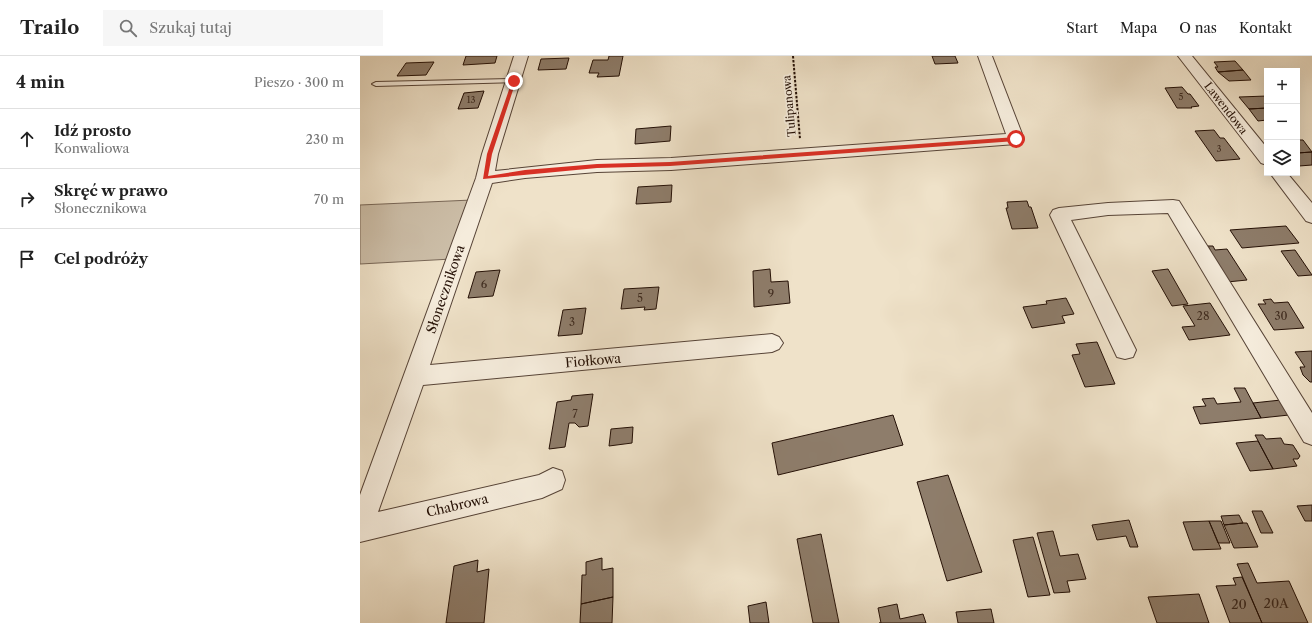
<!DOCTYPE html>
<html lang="pl">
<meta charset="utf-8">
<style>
:root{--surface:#fff;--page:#f6f6f6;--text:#222;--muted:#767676;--line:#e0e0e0}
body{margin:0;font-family:"Libre Caslon Text",serif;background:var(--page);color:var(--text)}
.controls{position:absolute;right:12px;top:12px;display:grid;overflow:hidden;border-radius:0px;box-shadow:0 4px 16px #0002}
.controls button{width:36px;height:36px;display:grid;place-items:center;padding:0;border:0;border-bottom:1px solid var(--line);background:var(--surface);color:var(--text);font:20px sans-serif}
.stop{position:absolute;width:12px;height:12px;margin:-9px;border:3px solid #d93025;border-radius:50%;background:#fff}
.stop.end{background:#d93025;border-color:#fff;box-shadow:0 1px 4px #0008}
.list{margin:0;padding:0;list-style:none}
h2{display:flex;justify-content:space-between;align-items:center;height:52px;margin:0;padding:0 16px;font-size:17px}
h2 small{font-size:13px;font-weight:400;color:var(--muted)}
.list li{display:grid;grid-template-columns:26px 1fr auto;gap:12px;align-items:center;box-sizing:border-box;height:60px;padding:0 16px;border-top:1px solid var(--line)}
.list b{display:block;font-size:15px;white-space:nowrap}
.list p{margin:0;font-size:13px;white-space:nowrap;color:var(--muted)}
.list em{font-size:13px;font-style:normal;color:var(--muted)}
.icon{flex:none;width:22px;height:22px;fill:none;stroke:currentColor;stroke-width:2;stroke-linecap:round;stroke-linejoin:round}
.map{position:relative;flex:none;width:952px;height:567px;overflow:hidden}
header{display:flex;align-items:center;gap:24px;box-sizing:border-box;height:56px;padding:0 20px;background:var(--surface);border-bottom:1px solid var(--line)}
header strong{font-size:19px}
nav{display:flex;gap:22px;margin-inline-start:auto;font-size:14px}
.search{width:280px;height:36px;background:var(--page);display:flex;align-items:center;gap:10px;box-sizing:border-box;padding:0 14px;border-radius:0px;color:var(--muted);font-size:15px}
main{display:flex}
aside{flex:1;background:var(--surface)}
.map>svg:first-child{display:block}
</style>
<header>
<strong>Trailo</strong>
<div class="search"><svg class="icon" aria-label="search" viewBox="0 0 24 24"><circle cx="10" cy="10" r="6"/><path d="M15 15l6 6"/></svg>Szukaj tutaj</div>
<nav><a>Start</a><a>Mapa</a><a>O nas</a><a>Kontakt</a></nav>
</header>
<main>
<aside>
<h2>4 min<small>Pieszo · 300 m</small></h2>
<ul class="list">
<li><svg class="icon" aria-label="ahead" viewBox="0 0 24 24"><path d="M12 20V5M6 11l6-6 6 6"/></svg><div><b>Idź prosto</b><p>Konwaliowa</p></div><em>230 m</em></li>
<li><svg class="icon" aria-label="right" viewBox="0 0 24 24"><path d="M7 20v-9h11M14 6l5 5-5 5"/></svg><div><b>Skręć w prawo</b><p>Słonecznikowa</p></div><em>70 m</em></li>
<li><svg class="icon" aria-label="arrive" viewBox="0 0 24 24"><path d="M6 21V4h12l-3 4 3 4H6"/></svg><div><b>Cel podróży</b></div></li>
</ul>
</aside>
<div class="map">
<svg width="952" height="567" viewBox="0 0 952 567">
<rect width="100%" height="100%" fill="#efe2c9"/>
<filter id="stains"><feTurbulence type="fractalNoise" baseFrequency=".005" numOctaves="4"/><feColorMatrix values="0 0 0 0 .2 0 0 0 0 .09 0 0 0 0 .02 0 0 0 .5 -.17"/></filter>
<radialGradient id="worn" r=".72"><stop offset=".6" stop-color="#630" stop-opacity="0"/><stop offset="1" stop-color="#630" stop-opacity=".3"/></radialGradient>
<path fill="#ccbea8" stroke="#786757" d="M 112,144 L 92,203 L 0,208 L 0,149 Z"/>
<path fill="#8e7d6b" stroke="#241006" d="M 106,0 L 137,0 L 135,7 L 103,9 Z
M 249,0 L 263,0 L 259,20 L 237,21 L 239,17 L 229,17 L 233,4 L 248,4 Z
M 572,0 L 595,0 L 598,7 L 575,8 Z
M 209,2 L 206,13 L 178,14 L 181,3 Z
M 875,5 L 883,14 L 858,16 L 855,11 L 858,11 L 854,6 Z
M 74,6 L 66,19 L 37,20 L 46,7 Z
M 883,14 L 891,24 L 869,25 L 858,16 Z
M 822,31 L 828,38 L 830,38 L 839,50 L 831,51 L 832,52 L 817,52 L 805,32 Z
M 124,35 L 118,52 L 98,53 L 104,37 Z
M 907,40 L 907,52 L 889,53 L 879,41 Z
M 907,52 L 907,64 L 898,65 L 889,53 Z
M 311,70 L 310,85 L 275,88 L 276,73 Z
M 854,74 L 860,82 L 864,82 L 880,103 L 856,105 L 835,75 Z
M 937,84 L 943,84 L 952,96 L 937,97 Z
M 952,96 L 952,109 L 939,110 L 937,108 L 937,97 Z
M 312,129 L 311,146 L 276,148 L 278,131 Z
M 667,145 L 669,151 L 671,151 L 678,172 L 652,173 L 646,152 L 648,152 L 647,146 Z
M 926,170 L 939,187 L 882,192 L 870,174 Z
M 848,190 L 853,190 L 855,194 L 867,193 L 887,224 L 867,226 Z
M 935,194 L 952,219 L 938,220 L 921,195 Z
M 410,213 L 411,226 L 428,225 L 430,247 L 394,251 L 393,215 Z
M 808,213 L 828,248 L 812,250 L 792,215 Z
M 140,214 L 133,240 L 108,242 L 116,216 Z
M 299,231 L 296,253 L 284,254 L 285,251 L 261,253 L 264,233 Z
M 706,242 L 714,258 L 702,260 L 705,267 L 672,272 L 663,251 L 687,248 L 686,245 Z
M 911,243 L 914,247 L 928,246 L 944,272 L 914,274 L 898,248 L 906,248 L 903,244 Z
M 850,247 L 870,279 L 829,284 L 822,271 L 835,270 L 823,250 Z
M 226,252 L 222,278 L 198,280 L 203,254 Z
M 737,286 L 755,328 L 725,331 L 712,299 L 720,298 L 716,288 Z
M 952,295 L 952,326 L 950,326 L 943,319 L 940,311 L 945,311 L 935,296 Z
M 874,332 L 885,332 L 901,362 L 840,368 L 833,351 L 846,350 L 842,343 L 854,342 L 857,348 L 881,346 Z
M 233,338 L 228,370 L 219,371 L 215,367 L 209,367 L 205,391 L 189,393 L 197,346 L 211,344 L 212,340 Z
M 921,344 L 929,359 L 901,362 L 893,347 Z
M 533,359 L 543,389 L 418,419 L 412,387 Z
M 273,371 L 272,387 L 249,390 L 251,373 Z
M 895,379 L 903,379 L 906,383 L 921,382 L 924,388 L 933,389 L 940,400 L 938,403 L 933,403 L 937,410 L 913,413 Z
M 898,385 L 913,413 L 890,415 L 876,387 Z
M 588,419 L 622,516 L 587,525 L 557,426 Z
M 952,449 L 952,465 L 945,465 L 937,450 Z
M 892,455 L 902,455 L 913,477 L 901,477 Z
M 879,459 L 883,467 L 864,469 L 861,460 Z
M 769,464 L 778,491 L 770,491 L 766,480 L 737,484 L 732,469 Z
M 849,465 L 861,493 L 833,494 L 823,466 Z
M 849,465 L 861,465 L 870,487 L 858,487 Z
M 883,467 L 887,467 L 898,491 L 874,492 L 864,469 Z
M 693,475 L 700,500 L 718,498 L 726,523 L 707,525 L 710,536 L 694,537 L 677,477 Z
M 461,478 L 479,567 L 453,567 L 437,483 Z
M 673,481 L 690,539 L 668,541 L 653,484 Z
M 242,502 L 242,514 L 253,512 L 253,541 L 221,548 L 222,519 L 226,519 L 226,506 Z
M 118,504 L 117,516 L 129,513 L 124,567 L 86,567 L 94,510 Z
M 888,507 L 897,527 L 929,525 L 948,567 L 902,567 L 877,508 Z
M 882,521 L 902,567 L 870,567 L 856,530 L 876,529 L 873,522 Z
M 839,538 L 849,567 L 797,567 L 788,541 Z
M 253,541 L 252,567 L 220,567 L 221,548 Z
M 406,546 L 409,567 L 390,567 L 388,550 Z
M 537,548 L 540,563 L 563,558 L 566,567 L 519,567 L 521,567 L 518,552 Z
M 631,553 L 634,567 L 598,567 L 596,556 Z"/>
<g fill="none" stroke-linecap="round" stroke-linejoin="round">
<g stroke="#574437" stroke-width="2">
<path id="service" d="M 154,23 L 158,25 L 156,26 L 16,30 L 12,28 L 16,26 Z"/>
</g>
<g stroke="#574437" stroke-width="2">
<path id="minor" d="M 154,0 L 168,0 L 138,98 L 135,115 L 237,104 L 311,102 L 646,78 L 618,0 L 632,0 L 664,83 L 662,87 L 656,88 L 311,114 L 237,116 L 165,122 L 132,127 L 70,309 L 412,278 L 419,281 L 423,287 L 419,293 L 412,296 L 63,329 L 18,456 L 179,419 L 193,412 L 202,415 L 205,424 L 202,433 L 182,442 L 0,486 L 0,439 L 116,122 L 122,98 Z
M 818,0 L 832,0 L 907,92 L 907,109 L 901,107 Z
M 910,117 L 927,117 L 952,147 L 952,167 L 946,165 Z
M 813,144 L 819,145 L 952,357 L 952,389 L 944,386 L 808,157 L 748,159 L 711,164 L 776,294 L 773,301 L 765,303 L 757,301 L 690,159 L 693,154 L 699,152 L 748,147 Z"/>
</g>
<path stroke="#241006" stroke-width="2" stroke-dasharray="2.5 1.5" stroke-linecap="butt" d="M 433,0 L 440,83"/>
<use href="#service" fill="#f5ecdc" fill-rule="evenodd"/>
<use href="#minor" fill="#f5ecdc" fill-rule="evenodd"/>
</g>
<path fill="#d93025" d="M 154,23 L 156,25 L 132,98 L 128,120 L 165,114 L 237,108 L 310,106 L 656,81 L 658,83 L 656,85 L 310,110 L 237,112 L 123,123 L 127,98 L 152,25 Z"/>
<g text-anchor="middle" stroke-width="3.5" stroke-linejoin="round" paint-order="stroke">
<g font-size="9" fill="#3e2b1f">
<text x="821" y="44">5</text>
<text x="111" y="47">13</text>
<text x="859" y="96">3</text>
</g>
<g font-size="11" fill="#241006" stroke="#f5ecdc">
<text transform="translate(429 50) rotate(-95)" y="4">Tulipanowa</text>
<text transform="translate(866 52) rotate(52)" y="4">Lawendowa</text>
</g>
<g font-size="11" fill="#3e2b1f">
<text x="124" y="232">6</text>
<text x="411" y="242">9</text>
<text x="280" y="246">5</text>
<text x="843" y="264">28</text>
<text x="921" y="264">30</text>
<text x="212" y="270">3</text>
<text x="215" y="362">7</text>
</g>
<g font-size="13" fill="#241006" stroke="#f5ecdc">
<text transform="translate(85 233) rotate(-71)" y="5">Słonecznikowa</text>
<text transform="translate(233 304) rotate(-5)" y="5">Fiołkowa</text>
<text transform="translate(97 449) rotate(-13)" y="5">Chabrowa</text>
</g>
<g font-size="13" fill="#3e2b1f">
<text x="916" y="552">20A</text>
<text x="879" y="553">20</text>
</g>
</g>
<rect width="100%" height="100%" filter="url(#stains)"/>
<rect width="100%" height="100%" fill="url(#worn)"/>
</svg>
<div class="controls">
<button>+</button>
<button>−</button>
<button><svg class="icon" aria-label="layers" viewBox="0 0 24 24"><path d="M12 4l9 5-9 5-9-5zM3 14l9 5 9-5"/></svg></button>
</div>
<div class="stop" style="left:656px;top:83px"></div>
<div class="stop end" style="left:154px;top:25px"></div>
</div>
</main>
